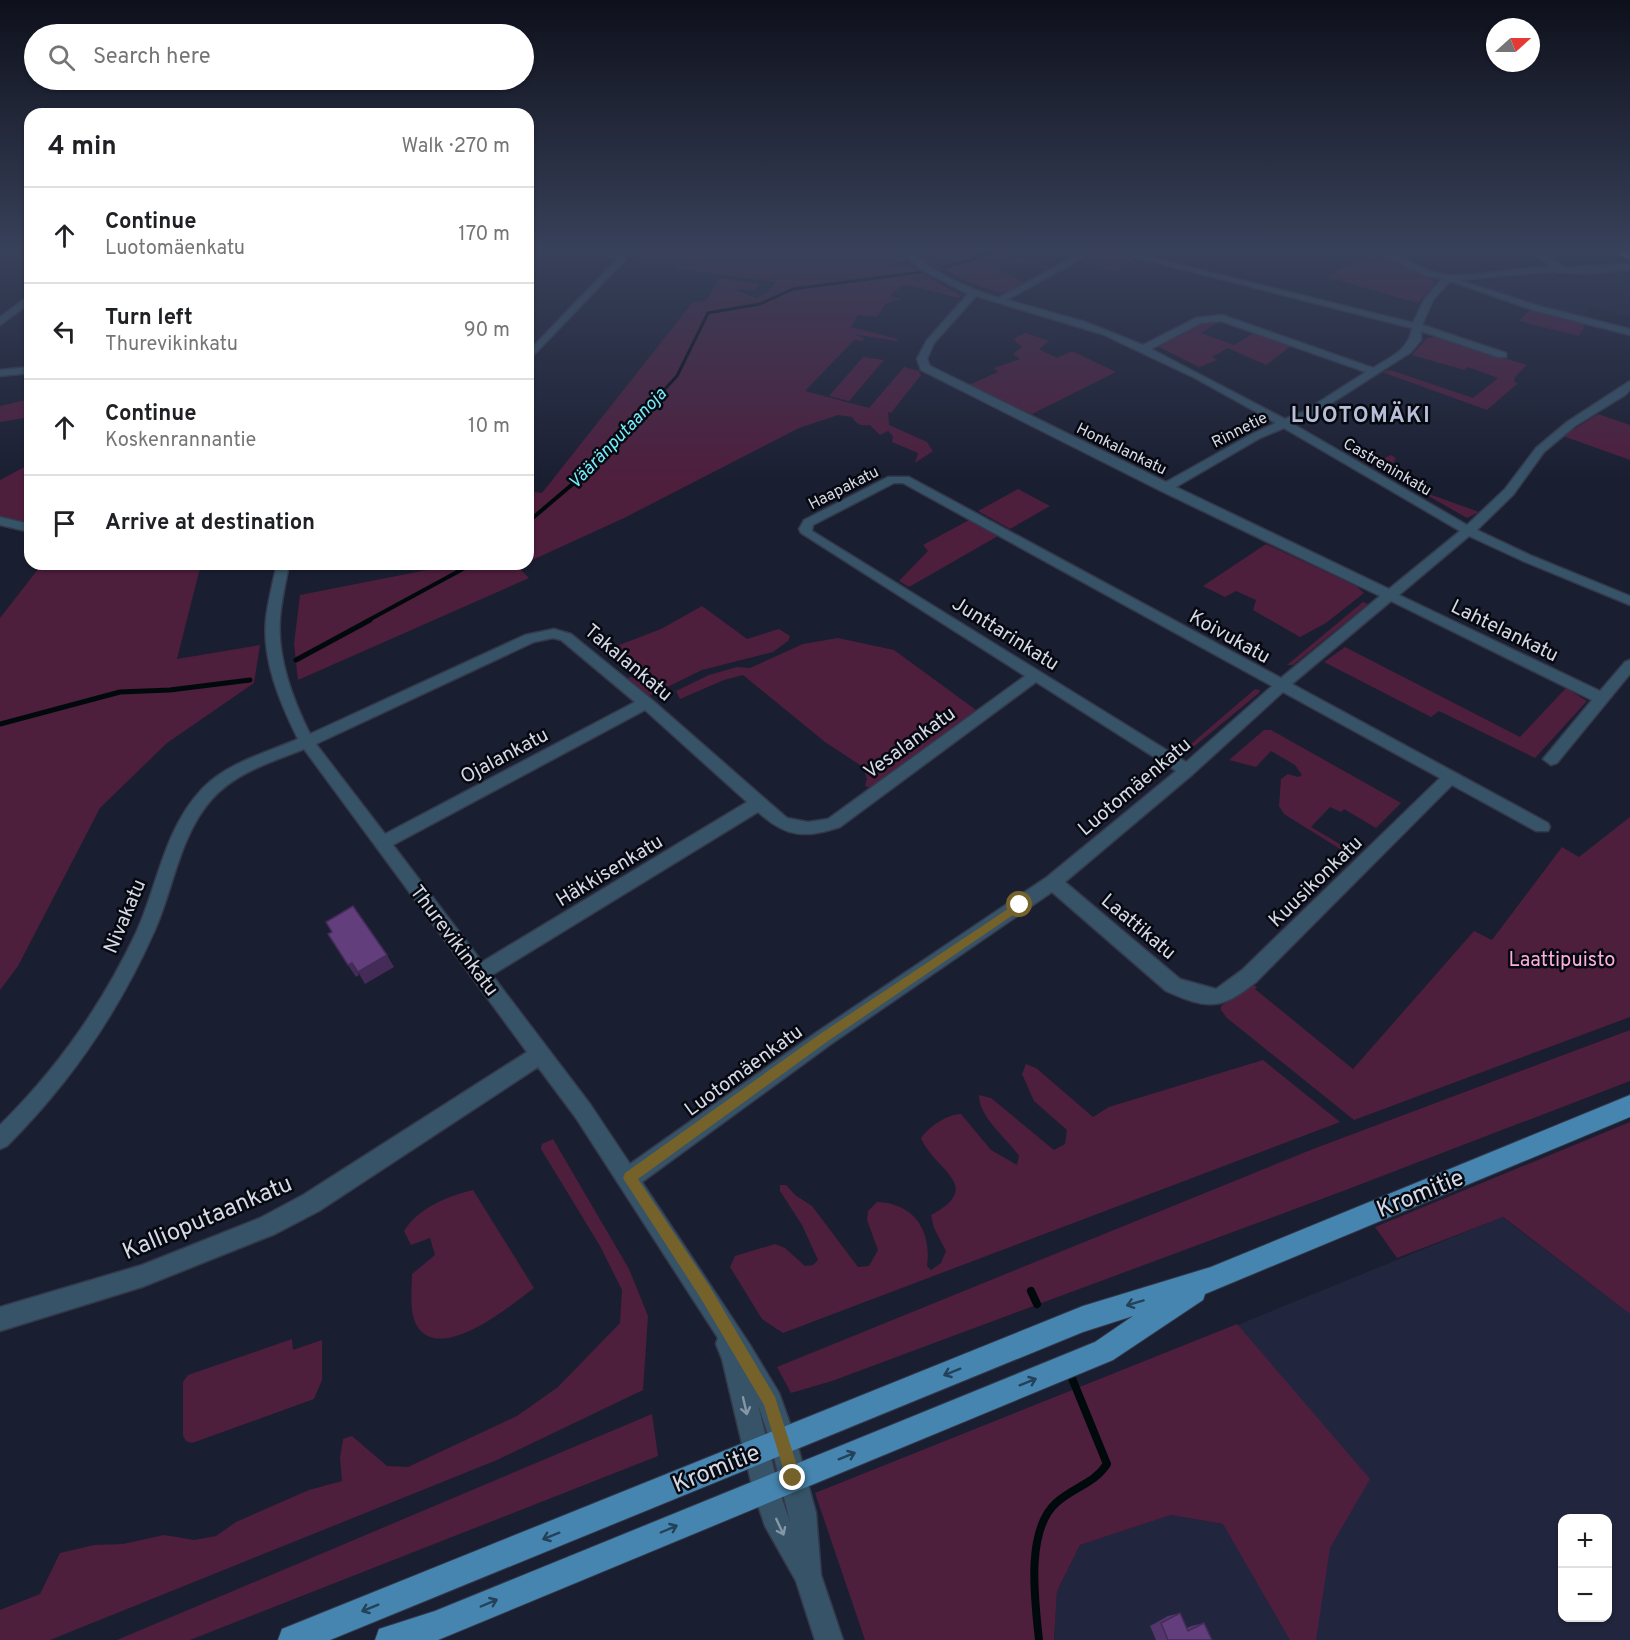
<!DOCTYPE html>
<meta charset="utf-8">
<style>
:root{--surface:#fff;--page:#f2f2f2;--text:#202124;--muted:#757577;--line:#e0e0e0}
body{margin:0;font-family:Overpass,sans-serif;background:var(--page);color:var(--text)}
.controls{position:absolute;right:18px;bottom:18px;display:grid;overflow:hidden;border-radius:12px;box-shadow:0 2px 4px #0004}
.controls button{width:54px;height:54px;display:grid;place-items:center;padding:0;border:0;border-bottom:2px solid var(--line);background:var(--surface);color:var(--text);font:30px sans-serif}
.compass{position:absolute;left:1486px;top:18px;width:54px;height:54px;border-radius:50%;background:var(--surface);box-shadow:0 2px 4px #0004;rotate:69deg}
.stop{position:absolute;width:18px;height:18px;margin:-14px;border:4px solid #75622b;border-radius:50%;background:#fff}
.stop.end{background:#75622b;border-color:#fff;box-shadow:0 2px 6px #0008}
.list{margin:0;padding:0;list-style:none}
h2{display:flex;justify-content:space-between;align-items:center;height:78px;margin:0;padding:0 24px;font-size:26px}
h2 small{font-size:20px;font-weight:400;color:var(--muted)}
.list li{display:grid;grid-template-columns:39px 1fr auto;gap:18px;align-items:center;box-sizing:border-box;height:96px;padding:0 24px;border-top:2px solid var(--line)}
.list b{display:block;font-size:22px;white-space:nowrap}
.list p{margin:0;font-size:20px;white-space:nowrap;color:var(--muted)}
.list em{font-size:20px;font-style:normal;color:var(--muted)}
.icon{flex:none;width:33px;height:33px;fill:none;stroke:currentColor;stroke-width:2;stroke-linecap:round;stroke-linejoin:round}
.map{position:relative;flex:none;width:1630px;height:1640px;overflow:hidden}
.search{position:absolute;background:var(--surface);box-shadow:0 2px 4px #0004;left:24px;top:24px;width:510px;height:66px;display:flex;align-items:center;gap:15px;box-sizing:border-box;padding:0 21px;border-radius:33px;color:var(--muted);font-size:22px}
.panel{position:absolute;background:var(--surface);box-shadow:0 2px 4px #0004;left:24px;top:108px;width:510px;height:462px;border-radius:18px}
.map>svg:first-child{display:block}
</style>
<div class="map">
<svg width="1630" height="1640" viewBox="0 0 1630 1640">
<rect width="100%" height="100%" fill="#1a1e31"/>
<path fill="#21263e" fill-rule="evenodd" d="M 1630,271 L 1630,316 L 1589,307 L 1583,319 L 1503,295 L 1474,282 L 1551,273 L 1560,278 Z
M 1502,1217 L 1630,1314 L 1630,1640 L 1054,1640 L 1057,1591 L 1080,1545 L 1171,1515 L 1222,1524 L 1140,1365 ZM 1562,1518 L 1608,1518 L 1608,1618 L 1562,1618 Z"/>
<path fill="#4e1e3d" d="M 644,251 L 900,251 L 908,261 L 887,265 L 887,267 L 911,267 L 961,296 L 958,298 L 904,284 L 890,296 L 900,299 L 885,304 L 877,317 L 858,315 L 851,327 L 898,339 L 896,341 L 853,334 L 864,338 L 862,341 L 854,340 L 805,391 L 869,408 L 904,367 L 919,371 L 921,375 L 891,413 L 888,412 L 889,425 L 927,442 L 933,451 L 915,463 L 918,453 L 892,442 L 893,436 L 888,431 L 880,435 L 870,425 C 861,426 857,425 852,417 L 838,415 L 799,428 L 624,518 L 528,562 L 528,491 L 542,493 L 693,302 L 706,301 L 720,278 L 759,284 L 754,290 L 732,289 L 756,298 L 768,292 L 775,282 L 676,268 L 673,263 L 666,268 L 638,259 Z
M 920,251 L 1021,251 L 1013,256 L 1050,268 L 1047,270 L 1021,262 L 1012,266 L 1003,264 L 996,269 L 1025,282 L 1006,292 L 1000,293 L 963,280 L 945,269 L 935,270 L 916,256 L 923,255 Z
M 1098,251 L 1110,251 L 1137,258 L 1115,272 L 1078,261 Z
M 1372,251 L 1392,258 L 1436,282 L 1418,303 L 1327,277 Z
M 1530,310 L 1586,324 L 1579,336 L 1519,321 Z
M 1209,320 L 1220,321 L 1201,333 L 1234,345 L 1256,332 L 1292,345 L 1266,365 L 1228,348 L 1212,357 L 1217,360 L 1199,367 L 1157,346 Z
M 1025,333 L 1049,341 L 1039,349 L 1057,358 L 1072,351 L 1116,372 L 1032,414 L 976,389 L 971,384 L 998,372 L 994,368 L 1020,359 L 1013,354 L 1022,347 L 1013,339 Z
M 1435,337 L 1446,340 L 1527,365 L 1515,377 L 1514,382 L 1518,383 L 1487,410 L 1382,372 L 1390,370 L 1473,398 L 1498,378 L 1468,367 L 1464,370 L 1412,355 L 1427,338 Z
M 863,357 L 884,360 L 849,401 L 829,396 Z
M 30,399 L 30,417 L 0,422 L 0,406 Z
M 1598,414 L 1630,425 L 1630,460 L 1563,436 Z
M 1391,455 L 1396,458 L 1392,465 L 1394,470 L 1429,494 L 1479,512 L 1467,518 L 1372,464 Z
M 30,464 L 30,526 L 0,520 L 0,480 Z
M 1018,489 L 1050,506 L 1010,529 L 978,511 Z
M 969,520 L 998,536 L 909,587 L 899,581 L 928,551 L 923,545 Z
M 1266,544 L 1356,586 L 1364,593 L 1326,623 L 1300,637 L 1253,610 L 1256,600 L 1236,591 L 1225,597 L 1203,586 Z
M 42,564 L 201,564 L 177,659 L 260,645 L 254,683 L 167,743 L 100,808 L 18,966 L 0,990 L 0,618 Z
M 441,564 L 524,564 L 518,567 L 529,578 L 298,680 L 294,644 L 300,595 L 437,568 Z
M 1363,602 L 1368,604 L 1293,665 L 1287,665 Z
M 702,606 L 747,639 L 779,629 L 790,636 L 788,641 L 773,652 L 702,670 L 649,696 L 627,678 L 636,676 L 609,649 L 661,629 Z
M 838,638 L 894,650 L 976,710 L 872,788 L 865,786 L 867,779 L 863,767 L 825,742 L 743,675 L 724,680 L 680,699 L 676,691 L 709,675 L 737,667 L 750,668 L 803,644 Z
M 1345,647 L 1520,737 L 1566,688 L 1587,701 L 1535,758 L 1439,711 L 1431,717 L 1324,662 Z
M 1255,689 L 1260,690 L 1259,693 L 1191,749 L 1184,750 Z
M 1264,730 L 1271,730 L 1401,803 L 1376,828 L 1344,809 L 1341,812 L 1330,807 L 1311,827 L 1345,847 L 1349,843 L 1355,847 L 1348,854 L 1284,814 L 1279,806 L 1281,779 L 1288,774 L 1298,777 L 1302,775 L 1295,765 L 1271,751 L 1256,767 L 1229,760 Z
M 1163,765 L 1162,774 L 1138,795 L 1130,794 L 1129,792 Z
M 1630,817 L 1630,1017 L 1354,1120 L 1227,1018 L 1221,1010 L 1221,1006 L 1254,985 L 1257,987 L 1255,989 L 1353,1069 L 1474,931 L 1492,940 L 1562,847 L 1579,857 Z
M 1630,1030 L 1630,1081 L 1343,1191 L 832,1381 L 791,1393 L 777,1367 L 1313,1149 Z
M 1263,1060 L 1340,1122 L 783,1333 L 762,1319 L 730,1267 L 735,1256 L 775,1244 L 785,1248 L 805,1266 L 813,1265 L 818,1260 L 802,1225 L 780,1191 L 780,1185 L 786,1185 L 795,1195 L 812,1206 L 858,1267 L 869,1266 L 878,1250 L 867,1220 L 868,1211 L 877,1202 C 914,1203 932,1231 927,1266 L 931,1270 L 941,1263 L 946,1251 L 934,1228 L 931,1215 C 986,1186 934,1170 921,1138 C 930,1126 946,1115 961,1114 L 991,1150 L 1017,1165 L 1019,1156 C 1007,1138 979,1118 979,1095 L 991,1098 L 1054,1150 L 1065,1144 L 1067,1130 L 1034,1101 L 1022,1074 L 1026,1064 L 1036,1068 L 1093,1117 L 1109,1107 Z
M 1630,1122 L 1630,1314 L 1503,1217 L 1397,1258 L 1375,1227 Z
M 553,1139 L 629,1269 L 648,1316 L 643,1390 L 497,1460 L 50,1640 L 0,1640 L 0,1610 L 40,1594 L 60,1553 L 94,1545 L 123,1544 L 164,1535 L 194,1540 L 216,1536 L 236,1522 L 309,1490 L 342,1481 L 340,1458 L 343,1439 L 352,1436 L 387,1466 L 408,1467 L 517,1416 L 558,1387 L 620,1323 L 622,1290 L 600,1246 L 541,1149 L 542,1144 Z
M 473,1190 L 534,1288 C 513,1304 444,1361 419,1329 C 408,1315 412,1290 412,1274 L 435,1255 L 430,1238 L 411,1245 L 404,1231 C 418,1208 448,1196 473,1190 Z
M 1237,1324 L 1370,1479 L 1330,1548 L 1316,1640 L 1290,1640 L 1223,1524 L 1171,1515 L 1080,1545 L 1057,1591 L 1054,1640 L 865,1640 L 815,1493 Z
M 292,1339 L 293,1350 L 322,1340 L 322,1380 L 314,1399 L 192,1443 L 186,1441 L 183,1436 L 183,1382 L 188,1375 Z
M 652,1414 L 658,1456 L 190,1640 L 117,1640 Z"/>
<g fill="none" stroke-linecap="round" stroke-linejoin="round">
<path stroke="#000a0c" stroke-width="3" d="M 943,267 L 972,260 L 992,251
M 641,415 L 677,376 L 708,313 L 760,304 L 793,289 L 921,272"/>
<path stroke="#000a0c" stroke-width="4" d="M 528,522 L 588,471 L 642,413
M 367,621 L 472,564"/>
<path stroke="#000a0c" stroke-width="5" d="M 296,660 L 370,620
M 0,724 L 120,692 L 170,690 L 250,680"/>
<path stroke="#000a0c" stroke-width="8" d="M 1031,1291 L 1037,1304
M 1039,1640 C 1035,1602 1025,1531 1056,1503 C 1073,1487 1094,1484 1107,1464 L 1069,1371"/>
<g stroke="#34384a" stroke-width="3">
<path id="minor" d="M 596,251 L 608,251 L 626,259 L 528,361 L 528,352 L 616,260 Z
M 902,251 L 911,251 C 936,275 965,287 998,298 L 1085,251 L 1095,251 L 1007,300 L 1085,322 L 1143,345 L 1196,318 L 1222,315 L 1373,368 C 1391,357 1409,350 1412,328 L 1111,251 L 1125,251 L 1413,323 L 1425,298 L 1442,279 L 1424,275 L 1374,251 C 1401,251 1422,274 1449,275 C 1483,277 1518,266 1552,267 L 1529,251 L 1539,251 L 1565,267 L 1630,264 L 1630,270 L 1585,274 L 1549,272 L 1459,280 L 1539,306 L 1630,329 L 1630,335 L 1533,310 L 1450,281 L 1433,300 L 1422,325 L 1506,353 L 1506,357 L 1498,357 L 1421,331 L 1421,340 L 1411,352 L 1313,415 L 1293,424 L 1467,525 L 1505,489 L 1536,448 L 1567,422 L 1630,381 L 1630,390 L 1625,395 L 1575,426 L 1544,452 L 1513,495 L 1477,530 L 1532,556 L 1630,596 L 1630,605 L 1523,561 L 1469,536 L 1399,595 L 1600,691 L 1625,662 L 1630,660 L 1630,674 L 1557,763 L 1551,765 L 1543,759 L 1592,700 L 1391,601 L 1292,684 L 1548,823 L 1550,827 L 1548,831 L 1536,831 L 1452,785 L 1256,982 C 1221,1010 1208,1010 1166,991 L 1052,892 L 831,1044 L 642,1182 L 750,1345 L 779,1393 L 796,1440 L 816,1513 L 821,1575 L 843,1640 L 815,1640 L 796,1581 L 765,1526 L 753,1490 L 722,1359 L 716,1344 L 718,1338 L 576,1118 L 538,1067 L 319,1211 L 275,1234 L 142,1287 L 0,1331 L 0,1307 L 142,1265 L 260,1218 L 303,1195 L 527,1052 L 304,749 C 272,762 236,772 212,799 C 179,836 174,888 154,932 C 118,1013 70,1083 7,1146 L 0,1149 L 0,1125 C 57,1069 102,1005 136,933 C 158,885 164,829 202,789 C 227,763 265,753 298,739 C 280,703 262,660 266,619 C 268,601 273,582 277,564 L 289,564 C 286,582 281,601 280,619 C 277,657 293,700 310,734 L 525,635 L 554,629 L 571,634 L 651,699 L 787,818 L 808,822 L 828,819 L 1025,676 L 801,533 L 799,529 L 804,520 L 888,477 L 909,477 L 1281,678 L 1380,596 L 1161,491 L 921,370 L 917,359 L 927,340 L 968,294 L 920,269 ZM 976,296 L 1102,334 L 1195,378 L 1276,423 L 1252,434 L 1166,482 L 930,366 L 927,359 L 934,343 ZM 1221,321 L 1366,372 L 1305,411 L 1285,419 L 1151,349 L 1201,323 ZM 1284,428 L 1460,531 L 1389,589 L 1176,487 L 1260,438 ZM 894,483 L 903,483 L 1272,686 L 1186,762 L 812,531 L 813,525 ZM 553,638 L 561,640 L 635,702 L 385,834 L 316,744 L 534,642 ZM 1036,682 L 1176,771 L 1047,877 L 817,1032 L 630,1164 L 590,1104 L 492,975 L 758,812 C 786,837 804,839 840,827 ZM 1283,692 L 1440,778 L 1242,970 L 1216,989 L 1180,979 L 1065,882 L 1193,774 ZM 645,710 L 747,802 L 482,962 L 393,845 ZM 758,1405 L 770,1440 L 790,1522 L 779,1490 Z
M 30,295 L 30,303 L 0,325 L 0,317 Z
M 30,367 L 30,373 L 0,376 L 0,370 Z
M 0,517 L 30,524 L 30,532 L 0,525 Z"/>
</g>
<g stroke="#34384a" stroke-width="2">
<path id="major" d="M 1630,1095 L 1630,1117 L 1205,1294 L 1203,1300 L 1113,1360 L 438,1640 L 375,1640 L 379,1629 L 435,1611 L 1095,1342 L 1133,1316 L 1083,1332 L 330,1640 L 278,1640 L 282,1629 L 1083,1306 L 1211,1267 Z"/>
</g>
<g stroke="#34384a" stroke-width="2">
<path id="highway" d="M 1614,251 L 1630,253 L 1630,260 L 1616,253 Z"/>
</g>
<use href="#minor" fill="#365367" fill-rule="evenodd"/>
<use href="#major" fill="#4685af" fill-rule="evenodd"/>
<use href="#highway" fill="#4b99cb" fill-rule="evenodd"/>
</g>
<path fill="#54356c" d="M 1180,1613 L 1187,1628 L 1191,1626 L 1204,1623 L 1212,1640 L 1156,1640 L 1150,1626 L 1168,1616 Z"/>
<path fill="#452b58" d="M 387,955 L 394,967 L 365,984 L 358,972 Z
M 352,963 L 359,975 L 356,977 L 348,965 Z"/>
<path fill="#623e7d" stroke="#452b58" stroke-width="1.5" d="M 353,906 L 387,955 L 358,972 L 352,963 L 348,965 L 328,934 L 332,932 L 326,922 Z
M 1180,1613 L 1188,1631 L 1204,1623 L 1212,1640 L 1168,1640 L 1161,1623 Z"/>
<defs><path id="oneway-shaft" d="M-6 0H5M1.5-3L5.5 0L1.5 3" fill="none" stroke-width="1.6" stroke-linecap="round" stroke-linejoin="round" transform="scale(1.5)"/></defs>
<g stroke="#234158">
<use href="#oneway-shaft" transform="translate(1135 1303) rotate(163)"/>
<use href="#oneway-shaft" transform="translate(952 1372) rotate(158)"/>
<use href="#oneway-shaft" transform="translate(1028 1382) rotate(-22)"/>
<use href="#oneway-shaft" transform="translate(847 1456) rotate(-22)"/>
<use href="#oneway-shaft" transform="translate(669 1529) rotate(-23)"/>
<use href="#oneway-shaft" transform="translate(551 1536) rotate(158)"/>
<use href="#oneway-shaft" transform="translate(489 1603) rotate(-23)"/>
<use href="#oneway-shaft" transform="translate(370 1608) rotate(158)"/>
</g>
<g stroke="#8696a6">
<use href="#oneway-shaft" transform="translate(745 1406) rotate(77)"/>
<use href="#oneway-shaft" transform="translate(780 1527) rotate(65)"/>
</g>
<linearGradient id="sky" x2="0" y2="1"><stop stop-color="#0e101b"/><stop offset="0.52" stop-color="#38415a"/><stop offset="1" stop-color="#38415a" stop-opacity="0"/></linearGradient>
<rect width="1630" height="481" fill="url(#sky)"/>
<path fill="#75622b" d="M 1020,901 L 1023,902 L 1023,908 L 828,1041 L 638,1179 L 710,1287 L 775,1397 L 801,1478 L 799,1484 L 793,1486 L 788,1484 L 786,1478 L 764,1405 L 700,1297 L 623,1178 L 625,1173 L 820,1034 Z"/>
<g text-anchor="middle" stroke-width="5" stroke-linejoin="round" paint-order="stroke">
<g font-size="16" fill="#d5d8e5" stroke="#070911">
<text transform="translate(1239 429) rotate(-27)" y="6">Rinnetie</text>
<text transform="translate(1122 448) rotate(26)" y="6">Honkalankatu</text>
<text transform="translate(1388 466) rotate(30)" y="6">Castreninkatu</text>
<text transform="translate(843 487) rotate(-27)" y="6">Haapakatu</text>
</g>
<g font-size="18" font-style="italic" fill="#74eefb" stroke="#070911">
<text transform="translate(617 438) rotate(-46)" y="6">Vääränputaanoja</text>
</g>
<g font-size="20" fill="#d5d8e5" stroke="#070911">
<text transform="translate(1505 630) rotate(26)" y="7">Lahtelankatu</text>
<text transform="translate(1006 633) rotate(32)" y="7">Junttarinkatu</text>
<text transform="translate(1230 636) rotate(29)" y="7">Koivukatu</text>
<text transform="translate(629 662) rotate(40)" y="7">Takalankatu</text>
<text transform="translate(909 742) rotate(-36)" y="7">Vesalankatu</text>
<text transform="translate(504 755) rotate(-28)" y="7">Ojalankatu</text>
<text transform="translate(1134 786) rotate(-40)" y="7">Luotomäenkatu</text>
<text transform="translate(609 870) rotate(-31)" y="7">Häkkisenkatu</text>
<text transform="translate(1315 881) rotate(-44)" y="7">Kuusikonkatu</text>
<text transform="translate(124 916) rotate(-67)" y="7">Nivakatu</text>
<text transform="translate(1139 926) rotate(40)" y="7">Laattikatu</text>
<text transform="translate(455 940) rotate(53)" y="7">Thurevikinkatu</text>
<text transform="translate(743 1070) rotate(-36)" y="7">Luotomäenkatu</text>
</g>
<g font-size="20" fill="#feaedd" stroke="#070911">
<text x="1562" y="966">Laattipuisto</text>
</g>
<g font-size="22" font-weight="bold" letter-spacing="1.5" fill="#b8bed8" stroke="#070911">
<text x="1361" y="422">LUOTOMÄKI</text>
</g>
<g font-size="24" fill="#d5d8e5" stroke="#070911">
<text transform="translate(1420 1193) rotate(-22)" y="8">Kromitie</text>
<text transform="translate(207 1217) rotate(-23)" y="8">Kallioputaankatu</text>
<text transform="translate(716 1468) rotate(-22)" y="8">Kromitie</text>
</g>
</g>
</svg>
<div class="controls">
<button>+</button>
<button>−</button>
</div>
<svg class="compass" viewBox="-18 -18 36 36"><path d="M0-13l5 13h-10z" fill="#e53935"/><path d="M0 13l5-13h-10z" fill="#757577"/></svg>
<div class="stop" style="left:1020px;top:905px"></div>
<div class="stop end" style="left:793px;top:1478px"></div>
<div class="search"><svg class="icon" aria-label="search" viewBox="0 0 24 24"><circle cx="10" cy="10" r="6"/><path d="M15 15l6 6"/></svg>Search here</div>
<section class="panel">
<h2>4 min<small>Walk · 270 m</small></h2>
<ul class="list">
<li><svg class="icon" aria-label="ahead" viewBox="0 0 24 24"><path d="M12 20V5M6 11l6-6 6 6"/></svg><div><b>Continue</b><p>Luotomäenkatu</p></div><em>170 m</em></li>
<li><svg class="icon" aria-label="left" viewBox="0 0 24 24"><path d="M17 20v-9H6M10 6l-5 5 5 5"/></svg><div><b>Turn left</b><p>Thurevikinkatu</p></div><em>90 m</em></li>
<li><svg class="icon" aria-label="ahead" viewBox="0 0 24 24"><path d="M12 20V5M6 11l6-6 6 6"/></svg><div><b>Continue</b><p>Koskenrannantie</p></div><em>10 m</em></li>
<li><svg class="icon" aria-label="arrive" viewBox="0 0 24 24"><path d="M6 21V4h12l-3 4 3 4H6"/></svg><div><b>Arrive at destination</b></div></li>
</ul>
</section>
</div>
